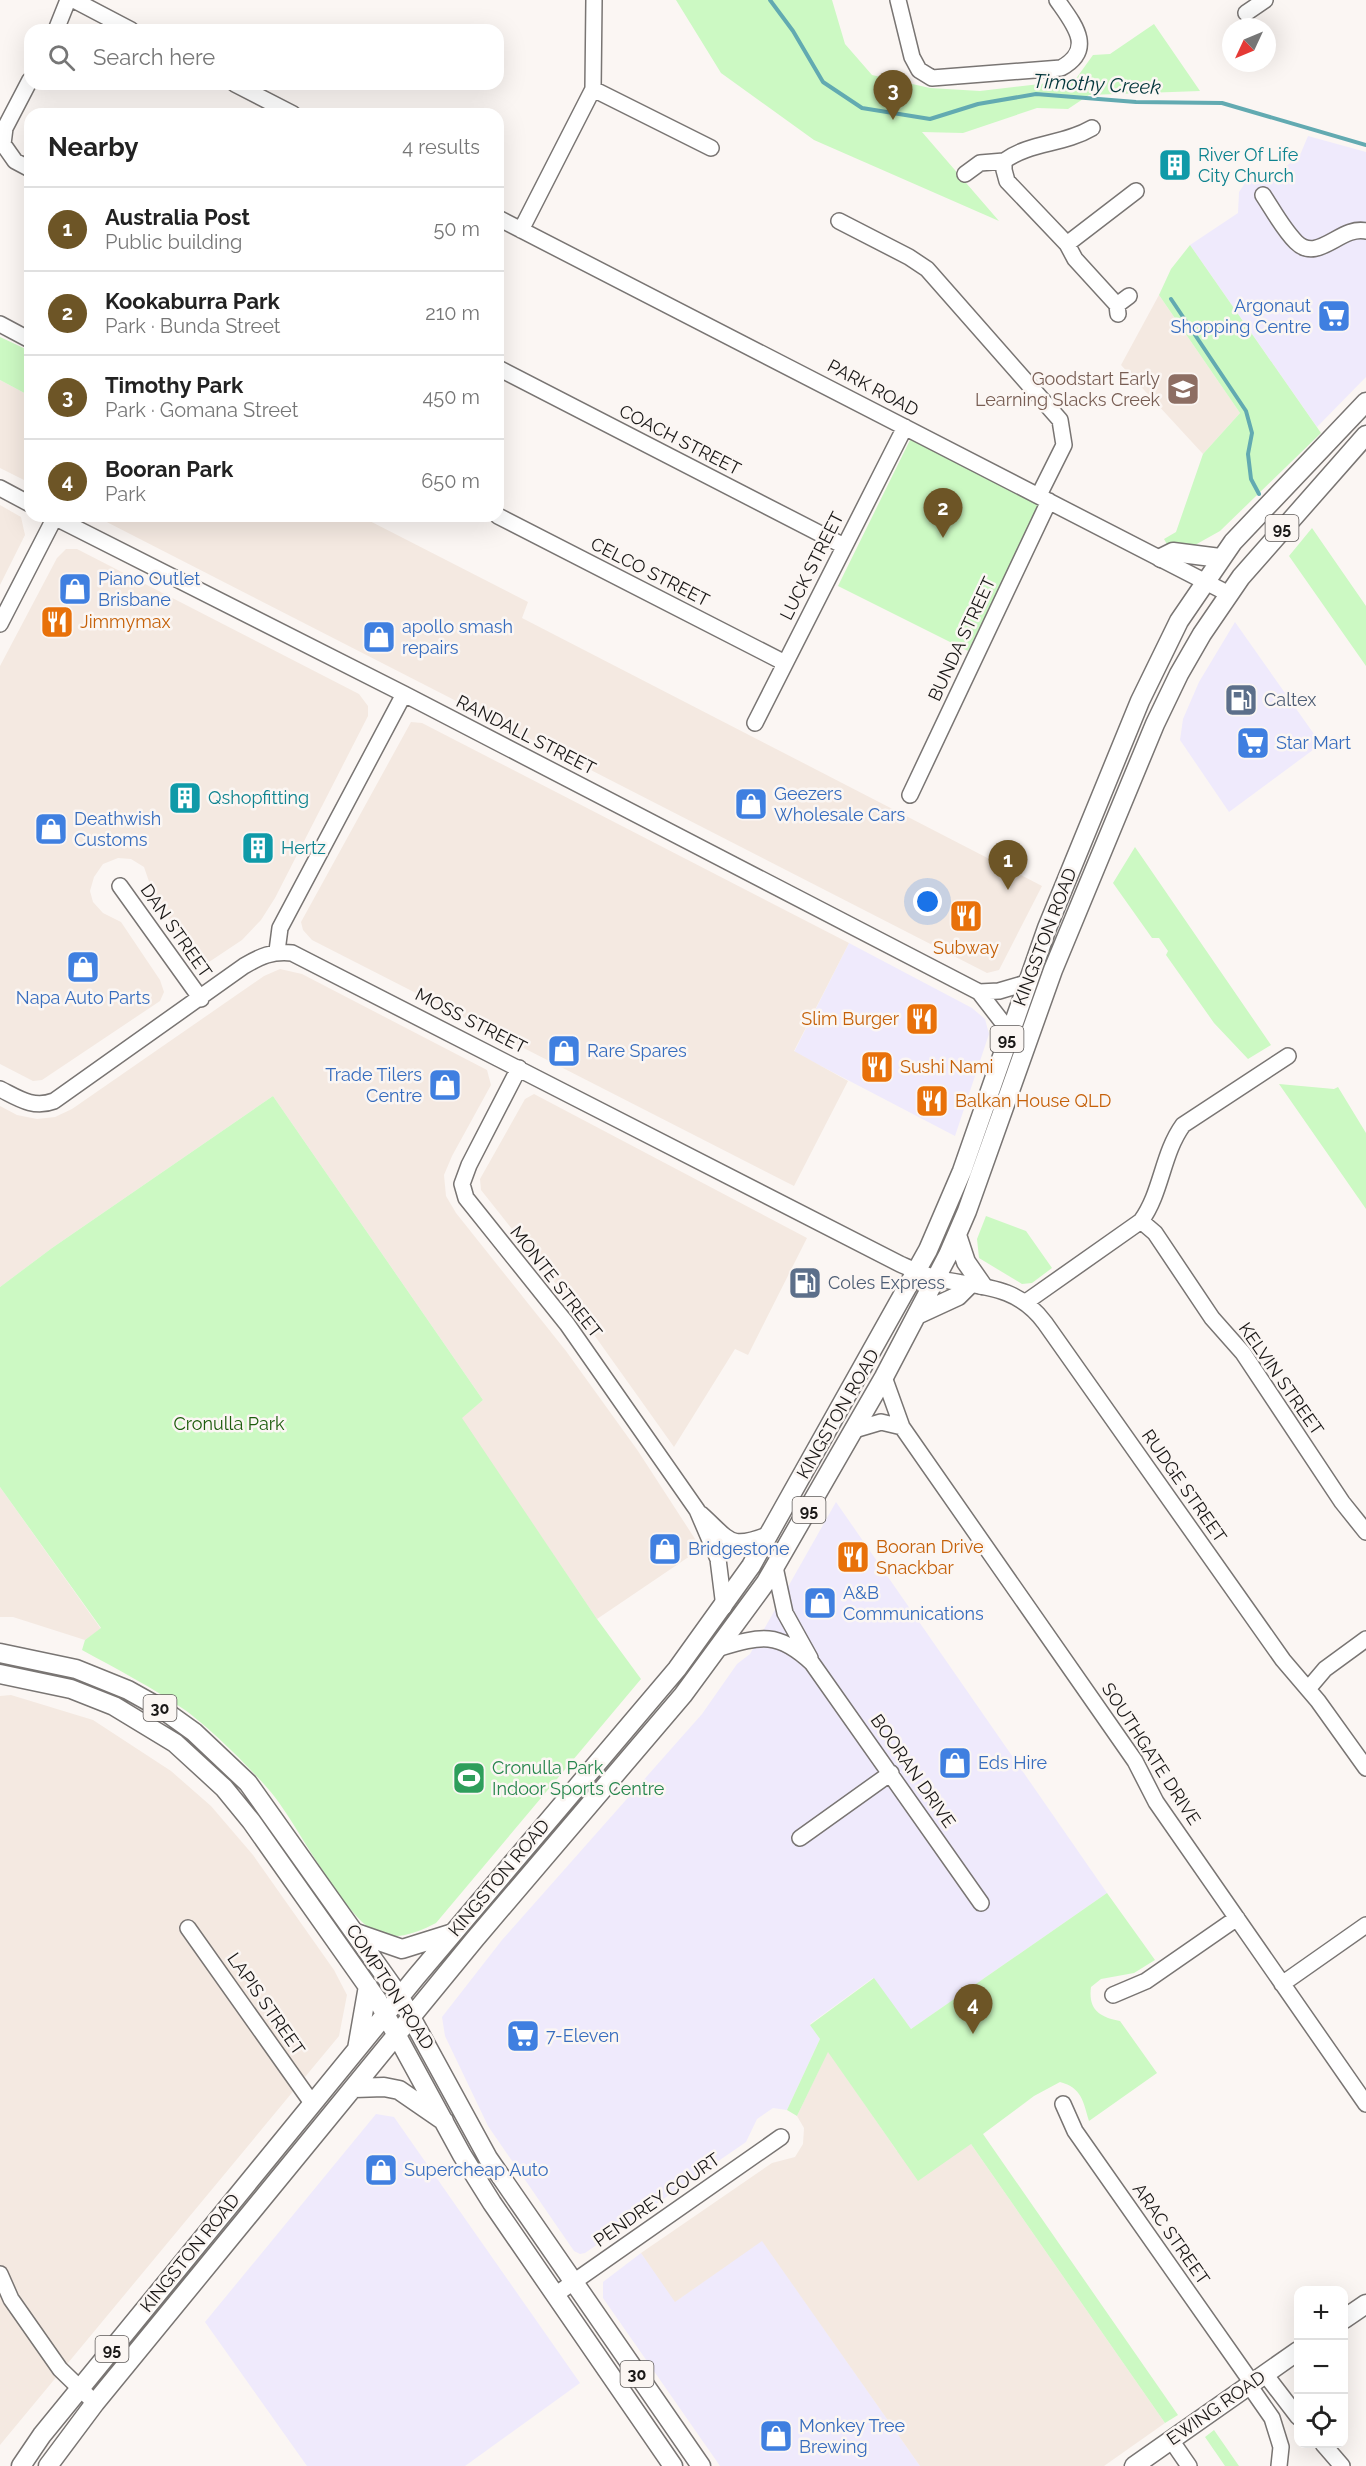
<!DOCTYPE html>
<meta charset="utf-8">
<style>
:root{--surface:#fff;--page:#f6f6f6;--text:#222;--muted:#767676;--line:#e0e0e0;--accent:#6d5526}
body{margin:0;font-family:Raleway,sans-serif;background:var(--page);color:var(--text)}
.controls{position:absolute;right:18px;bottom:18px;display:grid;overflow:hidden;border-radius:12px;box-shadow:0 6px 24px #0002}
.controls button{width:54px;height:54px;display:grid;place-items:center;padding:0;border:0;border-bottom:2px solid var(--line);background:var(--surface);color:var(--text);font:30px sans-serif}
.compass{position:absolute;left:1222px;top:18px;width:54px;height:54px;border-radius:50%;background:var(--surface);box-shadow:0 6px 24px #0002;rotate:226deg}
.you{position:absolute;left:928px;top:902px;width:21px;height:21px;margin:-15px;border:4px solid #fff;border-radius:50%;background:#1a73e8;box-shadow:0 0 0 9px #1a73e833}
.badge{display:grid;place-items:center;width:39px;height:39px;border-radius:50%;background:var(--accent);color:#fff;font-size:20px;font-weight:700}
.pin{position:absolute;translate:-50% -50px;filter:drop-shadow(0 2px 3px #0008)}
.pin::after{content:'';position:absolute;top:32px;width:21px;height:18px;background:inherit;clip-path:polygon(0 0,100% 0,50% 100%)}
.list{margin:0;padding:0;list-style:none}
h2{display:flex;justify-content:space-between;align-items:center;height:78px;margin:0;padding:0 24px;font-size:26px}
h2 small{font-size:20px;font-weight:400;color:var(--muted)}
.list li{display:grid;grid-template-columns:39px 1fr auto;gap:18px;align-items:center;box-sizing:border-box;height:84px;padding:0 24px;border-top:2px solid var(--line)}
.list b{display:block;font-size:22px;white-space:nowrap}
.list p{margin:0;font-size:20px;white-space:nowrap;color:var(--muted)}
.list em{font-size:20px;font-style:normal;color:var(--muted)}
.icon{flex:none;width:33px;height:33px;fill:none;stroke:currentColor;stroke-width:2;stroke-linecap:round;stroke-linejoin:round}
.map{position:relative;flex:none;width:1366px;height:2466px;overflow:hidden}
.search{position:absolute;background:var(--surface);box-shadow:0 6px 24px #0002;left:24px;top:24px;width:480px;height:66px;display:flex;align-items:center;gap:15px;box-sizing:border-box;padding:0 21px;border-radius:18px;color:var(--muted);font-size:22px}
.panel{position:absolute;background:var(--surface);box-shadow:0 6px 24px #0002;left:24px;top:108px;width:480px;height:414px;border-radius:18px}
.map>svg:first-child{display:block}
</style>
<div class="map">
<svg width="1366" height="2466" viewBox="0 0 1366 2466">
<rect width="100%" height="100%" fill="#fbf6f3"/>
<path fill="#efeafc" d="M 1308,136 L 1366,152 L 1366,377 L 1317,427 L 1190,245 L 1238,213 L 1239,192 L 1249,177 L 1264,171 L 1278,173 L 1300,155 Z
M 1235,622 L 1321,744 L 1229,812 L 1180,740 L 1183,719 L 1199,682 Z
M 849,943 L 972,1008 L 985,1019 L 989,1034 L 955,1136 L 794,1052 Z
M 836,1502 L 1107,1893 L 911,2029 L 873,1978 L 810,2024 L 820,2039 L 787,2110 L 773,2108 L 757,2119 L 746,2142 L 585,2253 L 580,2254 L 574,2251 L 488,2126 L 445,2036 L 442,2017 L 502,1940 L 702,1714 L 737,1664 L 750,1654 Z
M 376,2114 L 394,2117 L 580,2383 L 465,2466 L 307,2466 L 205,2322 Z
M 762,2240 L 920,2466 L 720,2466 L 603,2298 L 603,2282 L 641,2253 L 676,2301 Z"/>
<path fill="#f4e9e1" d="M 1159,295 L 1240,413 L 1203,454 L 1121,365 Z
M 0,380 L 30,396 L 30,483 L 0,468 Z
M 0,505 L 21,517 L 25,535 L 0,585 Z
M 95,516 L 360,516 L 528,602 L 522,618 L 1042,886 L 999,970 L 987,973 Z
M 66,549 L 77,549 L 359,694 L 368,706 L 368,716 L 275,898 L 261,920 L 242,940 L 206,964 L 197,959 L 155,899 L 144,867 L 131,859 L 118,858 L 103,864 L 94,877 L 90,891 L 93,902 L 103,913 L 121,922 L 160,980 L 164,992 L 160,1001 L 42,1080 L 33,1081 L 0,1064 L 0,666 L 57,558 Z
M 411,722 L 422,723 L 849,943 L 794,1051 L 848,1081 L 794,1186 L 312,940 L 303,930 L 301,922 Z
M 280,969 L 302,974 L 487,1070 L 491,1085 L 452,1156 L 444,1175 L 446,1196 L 456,1213 L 566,1351 L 638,1451 L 697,1542 L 690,1556 L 597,1619 L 461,1418 L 483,1400 L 273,1096 L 52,1248 L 0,1287 L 0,1106 L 17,1115 L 37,1119 L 55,1117 L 72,1109 L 264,976 Z
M 534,1094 L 807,1238 L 748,1355 L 735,1349 L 674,1447 L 575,1308 L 481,1190 L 480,1179 L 525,1099 Z
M 0,1487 L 101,1629 L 85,1640 L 13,1617 L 0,1617 Z
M 11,1695 L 93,1720 L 171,1771 L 211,1806 L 253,1855 L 334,1970 L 347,1995 L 339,2036 L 0,2445 L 0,1696 Z
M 828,2051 L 897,2151 L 971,2144 L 1165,2423 L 1104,2466 L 920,2466 L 762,2241 L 675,2302 L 641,2253 L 772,2163 L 795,2157 L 803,2144 L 804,2128 L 797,2116 Z"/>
<path fill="#ccf9c3" d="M 676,0 L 832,0 L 845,44 L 872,75 L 930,88 L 980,91 L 1075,80 L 1093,55 L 1110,54 L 1154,24 L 1200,91 L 1089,95 L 1068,109 L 1037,108 L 963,133 L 922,132 L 999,221 L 814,140 L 721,73 Z
M 1190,245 L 1321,433 L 1220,531 L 1195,545 L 1168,546 L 1164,539 L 1176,532 L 1203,454 L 1240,413 L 1159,295 L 1171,269 Z
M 0,337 L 30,351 L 30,396 L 0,380 Z
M 911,438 L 1041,503 L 968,651 L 838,586 Z
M 1312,528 L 1366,606 L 1366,666 L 1289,556 Z
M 1135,847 L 1271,1045 L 1248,1059 L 1214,1023 L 1166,955 L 1168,951 L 1159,938 L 1152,938 L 1113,883 Z
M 1279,1084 L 1334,1089 L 1338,1087 L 1366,1133 L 1366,1209 Z
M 273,1096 L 483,1400 L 462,1418 L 597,1619 L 641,1679 L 436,1923 C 421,1931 396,1941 379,1934 C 344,1918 300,1829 274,1796 C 254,1771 211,1729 185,1710 C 153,1688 117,1669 82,1650 L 85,1640 L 101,1628 L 0,1487 L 0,1287 L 52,1248 Z
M 986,1216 L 1026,1231 L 1052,1268 L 1032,1283 L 1022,1284 L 979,1258 L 977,1239 Z
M 1107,1893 L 1155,1960 L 1134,1973 L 1101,1979 L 1091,1987 C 1088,2009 1099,2017 1120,2021 L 1157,2073 L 1089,2121 C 1083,2101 1082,2088 1060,2082 L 1034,2096 L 983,2134 L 1178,2415 L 1165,2423 L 971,2144 L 918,2181 L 828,2052 L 797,2116 L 787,2110 L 820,2039 L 810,2025 L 874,1978 L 911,2029 Z
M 1214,2430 L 1239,2466 L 1225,2466 L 1205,2437 Z"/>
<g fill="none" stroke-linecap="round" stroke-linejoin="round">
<path stroke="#62aab1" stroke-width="4" d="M 770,0 L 793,31 L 823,82 L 862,108 L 930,119 L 978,104 L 1036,94 L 1136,102 L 1222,103 L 1366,145
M 1171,299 L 1246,411 L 1252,433 L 1248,454 L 1251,479 L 1259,494"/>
<g stroke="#797573" stroke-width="18">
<path id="minor" d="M 74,0 L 131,30
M 898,0 L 912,57 L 919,70 L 932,78 L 1061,68 C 1096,49 1073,23 1057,0
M 1246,13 L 1265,0
M 56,30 L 68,0
M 30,80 L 5,128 L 3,144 L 15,161 L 30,169
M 235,84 L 293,114
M 593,89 L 711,148
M 1092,128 C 1063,145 1030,142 1004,161 L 1004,170 L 1007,181 L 1067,244 L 1075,259 L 1117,305
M 965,174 L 980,163 L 1004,161
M 1263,195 C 1273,210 1283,229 1296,242 C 1318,264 1341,225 1366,231
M 498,218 L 1229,594
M 839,221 L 909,257 L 927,269 L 1060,420 L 1064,445 L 1039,495
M 521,230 L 593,89 L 594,0
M 1067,244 L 1136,191
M 1118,314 L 1117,305 L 1129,296
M 0,324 L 30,340
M 498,368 L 844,546
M 0,488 L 30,504
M 52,516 L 404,694 L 979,992 L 1010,1032
M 498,516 L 785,663
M 0,624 L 55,517
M 755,723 L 905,427
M 910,795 L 1049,501
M 120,886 L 201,999
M 277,951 L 280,928 L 404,694
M 979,992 L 999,991 L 1026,983
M 519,1068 L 469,1165 L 462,1184 L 466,1198 L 567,1324 L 697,1510 L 718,1559 L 724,1607
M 0,1089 C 18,1098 33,1109 54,1101 L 244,966 C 261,956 272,951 292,953 L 900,1264 C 914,1270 929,1277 944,1280 C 985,1287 1019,1287 1045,1323 L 1283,1660 L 1318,1701 L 1366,1768
M 1141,1221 L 1155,1233 L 1212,1318 L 1243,1353 L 1342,1502 L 1366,1532
M 1026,1302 L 1141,1221 C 1162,1192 1162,1154 1183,1125 L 1288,1056
M 884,1377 L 902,1427 L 1135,1761 L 1156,1802 L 1366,2104
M 854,1430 L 881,1422 L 902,1427
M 701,1514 C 731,1541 729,1550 770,1534
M 775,1567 L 785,1613 L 810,1658
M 720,1648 C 761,1636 778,1631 812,1663 L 981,1903
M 1308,1689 L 1325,1669 L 1366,1639
M 800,1838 L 891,1773
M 188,1928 L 312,2103
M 1282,1984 L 1366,1925
M 1113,1995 L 1146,1981 L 1237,1918
M 1063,2104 L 1075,2131 L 1252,2383
M 0,2274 L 11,2299 L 60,2369 L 95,2403
M 555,2295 L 781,2137
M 1265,2374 L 1298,2417
M 1249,2385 L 1272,2418 L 1281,2447 L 1279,2466
M 1171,2440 L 1189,2466
M 1323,2444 L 1342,2466"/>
</g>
<g stroke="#797573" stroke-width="21">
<path id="major" d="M 1161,558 L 1173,552 L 1220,558
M 957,1235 L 966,1262 L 982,1285
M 919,1314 L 958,1296 L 971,1283
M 0,1653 L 76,1669 L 128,1690 L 162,1709 L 194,1732 L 248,1783 L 400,1997 L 488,2158 L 701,2466
M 0,1674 L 71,1689 L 114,1706 L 175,1743 L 224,1788 L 251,1821 L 378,2001 L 462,2155 L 492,2203 L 673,2466
M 356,1933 L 402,1949 L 453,1933
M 357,2049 L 368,1986
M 354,2088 L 384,2087 L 399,2090 L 444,2121
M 1344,2319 L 1366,2304
M 21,2466 L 42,2435 L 416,1977 L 677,1669 L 751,1566 L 928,1250 L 962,1171 L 1047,928 L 1140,701 L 1179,621 L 1233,542 L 1366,402
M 48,2466 L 95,2403 L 475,1939 L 683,1695 L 766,1582 L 884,1377 L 948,1255 L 967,1211 L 1053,970 L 1155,724 L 1179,674 L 1202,634 L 1241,577 L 1366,435
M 1134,2466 L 1298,2351"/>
</g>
<use href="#minor" stroke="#fff" stroke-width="15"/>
<use href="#major" stroke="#fff" stroke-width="18"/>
</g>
<defs>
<g id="building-square" transform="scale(1.725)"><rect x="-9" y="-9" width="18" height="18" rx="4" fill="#0f9aa8" stroke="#fbf6f3"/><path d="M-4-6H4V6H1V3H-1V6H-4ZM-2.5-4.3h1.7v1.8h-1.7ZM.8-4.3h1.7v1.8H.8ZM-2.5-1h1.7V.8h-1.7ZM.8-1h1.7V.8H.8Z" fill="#fff"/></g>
<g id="supermarket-square" transform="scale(1.725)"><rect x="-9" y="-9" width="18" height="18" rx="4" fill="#3f7fe0" stroke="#fbf6f3"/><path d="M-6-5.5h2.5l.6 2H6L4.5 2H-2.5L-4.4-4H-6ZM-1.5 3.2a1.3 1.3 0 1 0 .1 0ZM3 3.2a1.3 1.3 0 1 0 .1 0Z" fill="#fff"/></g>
<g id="school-square" transform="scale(1.725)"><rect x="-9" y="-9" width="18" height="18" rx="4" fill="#8d6e63" stroke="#fbf6f3"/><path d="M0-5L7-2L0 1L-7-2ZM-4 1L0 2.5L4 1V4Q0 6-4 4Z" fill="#fff"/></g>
<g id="shop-square" transform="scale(1.725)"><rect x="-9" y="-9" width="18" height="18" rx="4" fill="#3f7fe0" stroke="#fbf6f3"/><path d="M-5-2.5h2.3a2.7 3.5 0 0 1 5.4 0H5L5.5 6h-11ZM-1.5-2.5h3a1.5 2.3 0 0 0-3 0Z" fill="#fff"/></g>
<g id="restaurant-square" transform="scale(1.725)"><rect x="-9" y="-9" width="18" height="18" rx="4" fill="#e8710a" stroke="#fbf6f3"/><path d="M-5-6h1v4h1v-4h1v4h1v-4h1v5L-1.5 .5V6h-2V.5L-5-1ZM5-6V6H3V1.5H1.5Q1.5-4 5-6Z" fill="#fff"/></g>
<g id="fuel-square" transform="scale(1.725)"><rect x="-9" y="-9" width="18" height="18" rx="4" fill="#5c6f8a" stroke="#fbf6f3"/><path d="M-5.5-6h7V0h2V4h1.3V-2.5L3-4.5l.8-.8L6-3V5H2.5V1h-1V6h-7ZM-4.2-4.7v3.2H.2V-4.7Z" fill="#fff"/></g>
<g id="stadium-square" transform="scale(1.725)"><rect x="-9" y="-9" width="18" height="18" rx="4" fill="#2e9e5b" stroke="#fbf6f3"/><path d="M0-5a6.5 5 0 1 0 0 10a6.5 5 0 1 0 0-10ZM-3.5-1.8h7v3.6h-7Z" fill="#fff"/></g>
</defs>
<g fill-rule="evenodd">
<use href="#building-square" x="1175" y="165"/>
<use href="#supermarket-square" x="1334" y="316"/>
<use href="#school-square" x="1183" y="389"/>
<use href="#shop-square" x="75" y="589"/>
<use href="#restaurant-square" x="57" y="622"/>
<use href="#shop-square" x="379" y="637"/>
<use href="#fuel-square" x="1241" y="700"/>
<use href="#supermarket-square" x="1253" y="743"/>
<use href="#building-square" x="185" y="798"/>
<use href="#shop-square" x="751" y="804"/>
<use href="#shop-square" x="51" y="829"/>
<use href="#building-square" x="258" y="848"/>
<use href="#restaurant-square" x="966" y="916"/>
<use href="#shop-square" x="83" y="967"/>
<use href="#restaurant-square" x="922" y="1019"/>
<use href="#shop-square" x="564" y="1051"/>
<use href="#restaurant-square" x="877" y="1067"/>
<use href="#shop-square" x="445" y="1085"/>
<use href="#restaurant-square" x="932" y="1101"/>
<use href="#fuel-square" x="805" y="1283"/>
<use href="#shop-square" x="665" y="1549"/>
<use href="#restaurant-square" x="853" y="1557"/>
<use href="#shop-square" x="820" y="1603"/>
<use href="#shop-square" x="955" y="1763"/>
<use href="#stadium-square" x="469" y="1778"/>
<use href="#supermarket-square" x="523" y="2036"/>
<use href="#shop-square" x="381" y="2170"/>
<use href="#shop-square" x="776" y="2436"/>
</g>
<g text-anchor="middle" stroke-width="5" stroke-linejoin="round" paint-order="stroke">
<g fill="#fbf6f3" stroke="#5d5a58" stroke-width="1.5">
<rect x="1265.5" y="515" width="33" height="26" rx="4.5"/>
<rect x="990.5" y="1026" width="33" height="26" rx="4.5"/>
<rect x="792.5" y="1497" width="33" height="26" rx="4.5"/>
<rect x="143.5" y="1695" width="33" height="26" rx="4.5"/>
<rect x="95.5" y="2336" width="33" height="26" rx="4.5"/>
<rect x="620.5" y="2361" width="33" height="26" rx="4.5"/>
</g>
<g font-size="16" font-weight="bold" fill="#191716">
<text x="1282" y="534">95</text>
<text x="1007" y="1045">95</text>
<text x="809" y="1516">95</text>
<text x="160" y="1714">30</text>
<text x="112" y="2355">95</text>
<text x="637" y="2380">30</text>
</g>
<g font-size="18" fill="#0d838f" stroke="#fbf6f3" text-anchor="start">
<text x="1198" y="161">River Of Life<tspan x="1198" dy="21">City Church</tspan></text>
<text x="208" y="804">Qshopfitting</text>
<text x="281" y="854">Hertz</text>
</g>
<g font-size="18" fill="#366cbe" stroke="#fbf6f3" text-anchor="start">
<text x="1311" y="312" text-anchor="end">Argonaut<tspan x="1311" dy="21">Shopping Centre</tspan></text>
<text x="98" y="585">Piano Outlet<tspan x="98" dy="21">Brisbane</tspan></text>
<text x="402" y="633">apollo smash<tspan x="402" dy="21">repairs</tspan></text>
<text x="1276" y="749">Star Mart</text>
<text x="774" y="800">Geezers<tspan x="774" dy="21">Wholesale Cars</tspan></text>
<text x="74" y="825">Deathwish<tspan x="74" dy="21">Customs</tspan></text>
<text x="83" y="1004" text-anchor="middle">Napa Auto Parts</text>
<text x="587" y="1057">Rare Spares</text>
<text x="422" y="1081" text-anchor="end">Trade Tilers<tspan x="422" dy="21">Centre</tspan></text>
<text x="688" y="1555">Bridgestone</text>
<text x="843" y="1599">A&amp;B<tspan x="843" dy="21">Communications</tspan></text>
<text x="978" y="1769">Eds Hire</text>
<text x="546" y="2042">7-Eleven</text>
<text x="404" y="2176">Supercheap Auto</text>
<text x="799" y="2432">Monkey Tree<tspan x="799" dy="21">Brewing</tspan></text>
</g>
<g font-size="18" fill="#785e54" stroke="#fbf6f3" text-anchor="end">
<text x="1160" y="385">Goodstart Early<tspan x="1160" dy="21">Learning Slacks Creek</tspan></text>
</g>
<g font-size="18" fill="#191716" stroke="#fbf6f3">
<text transform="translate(873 388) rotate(28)" y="6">PARK ROAD</text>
<text transform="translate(680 440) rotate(27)" y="6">COACH STREET</text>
<text transform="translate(812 566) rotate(-63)" y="6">LUCK STREET</text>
<text transform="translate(650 572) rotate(27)" y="6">CELCO STREET</text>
<text transform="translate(962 639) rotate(-65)" y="6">BUNDA STREET</text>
<text transform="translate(526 735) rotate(27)" y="6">RANDALL STREET</text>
<text transform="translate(176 931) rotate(55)" y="6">DAN STREET</text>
<text transform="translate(1045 937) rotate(-69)" y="6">KINGSTON ROAD</text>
<text transform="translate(471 1021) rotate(27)" y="6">MOSS STREET</text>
<text transform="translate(556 1282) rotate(52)" y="6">MONTE STREET</text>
<text transform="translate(1281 1379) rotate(55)" y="6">KELVIN STREET</text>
<text transform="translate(838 1414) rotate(-60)" y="6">KINGSTON ROAD</text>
<text transform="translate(1184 1486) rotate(55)" y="6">RUDGE STREET</text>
<text transform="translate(1151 1754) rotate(57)" y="6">SOUTHGATE DRIVE</text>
<text transform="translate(913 1771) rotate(55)" y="6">BOORAN DRIVE</text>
<text transform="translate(499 1878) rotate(-50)" y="6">KINGSTON ROAD</text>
<text transform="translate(390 1987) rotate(57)" y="6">COMPTON ROAD</text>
<text transform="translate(266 2004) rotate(55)" y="6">LAPIS STREET</text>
<text transform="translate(657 2200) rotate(-35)" y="6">PENDREY COURT</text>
<text transform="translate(1171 2234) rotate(55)" y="6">ARAC STREET</text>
<text transform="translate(190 2253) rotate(-51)" y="6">KINGSTON ROAD</text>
<text transform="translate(1216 2408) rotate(-35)" y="6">EWING ROAD</text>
</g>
<g font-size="18" fill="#c56008" stroke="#fbf6f3" text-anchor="start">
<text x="80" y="628">Jimmymax</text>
<text x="966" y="954" text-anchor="middle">Subway</text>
<text x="899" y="1025" text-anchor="end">Slim Burger</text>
<text x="900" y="1073">Sushi Nami</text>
<text x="955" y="1107">Balkan House QLD</text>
<text x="876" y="1553">Booran Drive<tspan x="876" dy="21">Snackbar</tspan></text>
</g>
<g font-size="18" fill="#4e5e75" stroke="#fbf6f3" text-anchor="start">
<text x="1264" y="706">Caltex</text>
<text x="828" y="1289">Coles Express</text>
</g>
<g font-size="18" fill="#1c5c0c" stroke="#fbf6f3">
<text x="229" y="1430">Cronulla Park</text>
</g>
<g font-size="18" fill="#27864d" stroke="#fbf6f3" text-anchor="start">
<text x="492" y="1774">Cronulla Park<tspan x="492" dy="21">Indoor Sports Centre</tspan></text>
</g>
<g font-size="20" font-style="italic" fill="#02363b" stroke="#fbf6f3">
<text transform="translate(1097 84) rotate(3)" y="7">Timothy Creek</text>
</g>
</g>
</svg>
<div class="controls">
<button>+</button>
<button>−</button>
<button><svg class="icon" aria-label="locate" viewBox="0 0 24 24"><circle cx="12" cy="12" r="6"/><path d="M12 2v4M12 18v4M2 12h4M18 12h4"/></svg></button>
</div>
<svg class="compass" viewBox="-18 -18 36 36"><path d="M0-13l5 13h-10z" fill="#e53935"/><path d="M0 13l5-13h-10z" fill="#767676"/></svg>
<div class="you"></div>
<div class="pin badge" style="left:1008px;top:890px">1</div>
<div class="pin badge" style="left:943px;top:538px">2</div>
<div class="pin badge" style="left:893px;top:120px">3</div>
<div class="pin badge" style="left:973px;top:2034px">4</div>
<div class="search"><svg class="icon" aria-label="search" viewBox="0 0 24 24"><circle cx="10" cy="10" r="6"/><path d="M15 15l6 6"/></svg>Search here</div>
<section class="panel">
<h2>Nearby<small>4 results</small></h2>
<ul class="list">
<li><span class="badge">1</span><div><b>Australia Post</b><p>Public building</p></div><em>50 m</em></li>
<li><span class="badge">2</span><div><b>Kookaburra Park</b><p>Park · Bunda Street</p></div><em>210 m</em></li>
<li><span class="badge">3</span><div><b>Timothy Park</b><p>Park · Gomana Street</p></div><em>450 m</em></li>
<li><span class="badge">4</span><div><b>Booran Park</b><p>Park</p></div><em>650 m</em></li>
</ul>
</section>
</div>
